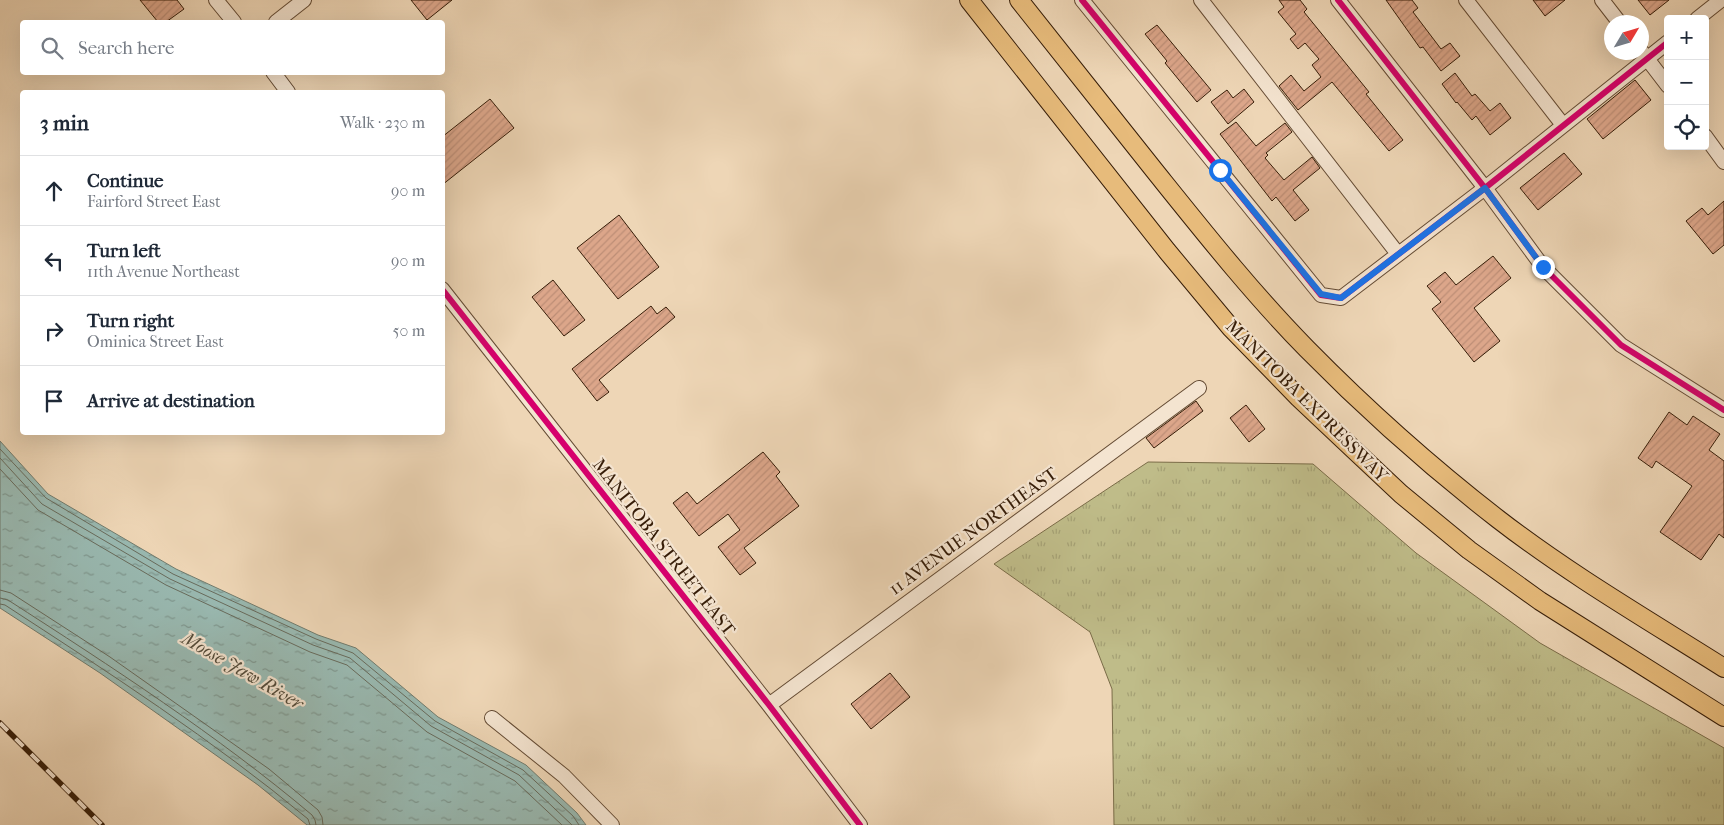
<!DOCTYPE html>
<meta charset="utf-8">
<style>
:root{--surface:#fff;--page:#f2f2f3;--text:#1f2937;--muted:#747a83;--line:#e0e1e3}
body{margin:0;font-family:"IM FELL French Canon",serif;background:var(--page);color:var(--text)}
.controls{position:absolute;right:15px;top:15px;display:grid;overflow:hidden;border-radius:5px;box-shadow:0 5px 20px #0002}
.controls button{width:45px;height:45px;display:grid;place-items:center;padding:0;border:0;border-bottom:1px solid var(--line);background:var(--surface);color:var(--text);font:25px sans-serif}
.compass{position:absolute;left:1604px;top:15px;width:45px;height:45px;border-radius:50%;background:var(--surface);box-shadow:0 5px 20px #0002;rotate:52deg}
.stop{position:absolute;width:15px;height:15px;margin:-11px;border:4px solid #1a73e8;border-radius:50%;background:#fff}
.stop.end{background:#1a73e8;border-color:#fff;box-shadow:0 1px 5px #0008}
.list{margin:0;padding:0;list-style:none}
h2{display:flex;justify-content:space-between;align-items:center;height:65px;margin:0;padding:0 20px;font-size:21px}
h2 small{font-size:16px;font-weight:400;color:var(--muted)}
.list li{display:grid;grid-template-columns:32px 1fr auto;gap:15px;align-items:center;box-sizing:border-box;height:70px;padding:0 20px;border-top:1px solid var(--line)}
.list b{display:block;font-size:19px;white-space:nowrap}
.list p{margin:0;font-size:16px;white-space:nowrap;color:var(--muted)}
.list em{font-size:16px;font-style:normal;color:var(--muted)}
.icon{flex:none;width:28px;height:28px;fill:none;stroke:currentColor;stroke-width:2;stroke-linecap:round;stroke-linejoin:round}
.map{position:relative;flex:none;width:1724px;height:825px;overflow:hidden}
.search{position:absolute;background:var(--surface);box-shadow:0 5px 20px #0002;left:20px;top:20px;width:425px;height:55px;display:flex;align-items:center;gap:12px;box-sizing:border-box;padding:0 18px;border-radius:5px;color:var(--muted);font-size:19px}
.panel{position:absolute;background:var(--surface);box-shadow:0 5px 20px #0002;left:20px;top:90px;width:425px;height:345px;border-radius:5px}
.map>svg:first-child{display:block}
</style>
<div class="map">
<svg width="1724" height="825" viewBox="0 0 1724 825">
<defs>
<pattern id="grass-tufts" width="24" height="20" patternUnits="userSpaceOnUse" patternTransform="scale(1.25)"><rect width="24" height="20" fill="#bfbc89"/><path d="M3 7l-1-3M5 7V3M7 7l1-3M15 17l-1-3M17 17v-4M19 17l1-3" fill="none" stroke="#a5a175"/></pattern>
<pattern id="water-ripples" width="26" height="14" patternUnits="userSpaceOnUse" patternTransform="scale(1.25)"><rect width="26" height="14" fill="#99b9b1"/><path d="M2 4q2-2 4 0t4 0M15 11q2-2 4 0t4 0" fill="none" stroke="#7e968e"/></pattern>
<pattern id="building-hatch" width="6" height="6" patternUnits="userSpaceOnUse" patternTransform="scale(1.25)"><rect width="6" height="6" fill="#dca68a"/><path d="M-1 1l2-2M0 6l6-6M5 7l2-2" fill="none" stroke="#bd8e76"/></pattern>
</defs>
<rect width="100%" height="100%" fill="#eed6b6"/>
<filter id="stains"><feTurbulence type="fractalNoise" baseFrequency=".004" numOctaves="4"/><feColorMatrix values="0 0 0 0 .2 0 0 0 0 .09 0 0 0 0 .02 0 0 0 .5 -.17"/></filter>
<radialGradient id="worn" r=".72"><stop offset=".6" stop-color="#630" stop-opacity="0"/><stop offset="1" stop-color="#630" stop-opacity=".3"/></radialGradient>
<path fill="url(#grass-tufts)" stroke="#7a6c48" d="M 1148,462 L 1313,464 L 1416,553 L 1540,643 L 1724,748 L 1724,825 L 1114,825 L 1112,689 L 1090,632 L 994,564 Z"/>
<path fill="url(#water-ripples)" stroke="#717b6d" d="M 0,441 L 48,494 L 176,569 L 318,635 L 356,648 L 438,717 L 526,765 L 577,813 L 586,825 L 307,825 L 258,785 L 100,673 L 0,608 Z"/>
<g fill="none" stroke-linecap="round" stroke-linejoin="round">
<path stroke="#686b5c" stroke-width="1" d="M 0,449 L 46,498 L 173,574 L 316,639 L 353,653 L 435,721 L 523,770 L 573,816 L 579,825
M 0,458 L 42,504 L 170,579 L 313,645 L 350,658 L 431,726 L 519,775 L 572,825
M 0,469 L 38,510 L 166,585 L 310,652 L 347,665 L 427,732 L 515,781 L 562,825
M 0,590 L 11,593 L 110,657 L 269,769 L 318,810 L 322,817 L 323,825
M 0,598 L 8,600 C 112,667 217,735 312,815 L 315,820 L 316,825
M 0,604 L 5,605 C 108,672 213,740 308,819 L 310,825"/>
</g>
<path fill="url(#building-hatch)" stroke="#361d08" d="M 140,0 L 177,0 L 184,9 L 166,22 L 158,22 Z
M 411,0 L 452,0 L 427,20 Z
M 1279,0 L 1300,0 L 1307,9 L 1304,12 L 1369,92 L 1366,94 L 1403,140 L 1389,151 L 1332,82 L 1298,110 L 1279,86 L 1291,75 L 1304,91 L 1321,77 L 1312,65 L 1319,59 L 1305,43 L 1298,49 L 1290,39 L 1296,34 L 1278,12 L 1284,7 Z
M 1386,0 L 1412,0 L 1418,8 L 1413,12 L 1441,49 L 1450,43 L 1460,56 L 1441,71 L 1423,47 L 1420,48 Z
M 1533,0 L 1565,0 L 1545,16 Z
M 1638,0 L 1669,0 L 1650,15 Z
M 1157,25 L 1211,90 L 1197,102 L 1165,63 L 1167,61 L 1145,34 Z
M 1455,73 L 1472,96 L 1475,94 L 1490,111 L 1500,103 L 1511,118 L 1490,135 L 1476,116 L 1472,120 L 1457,102 L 1456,103 L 1442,84 Z
M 1635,80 L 1651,100 L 1603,139 L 1587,119 Z
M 1244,89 L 1254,102 L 1228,124 L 1211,102 L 1227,90 L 1233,98 Z
M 490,99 L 514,128 L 442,185 L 442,137 Z
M 1236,122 L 1256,146 L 1285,123 L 1292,132 L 1266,153 L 1268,155 L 1265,158 L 1284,180 L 1312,157 L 1320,168 L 1293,190 L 1309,210 L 1295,221 L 1276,197 L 1272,201 L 1220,134 Z
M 1564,153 L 1582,174 L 1538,210 L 1520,188 Z
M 1724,201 L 1724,245 L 1713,254 L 1686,221 L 1702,208 L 1708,215 Z
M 619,215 L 659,267 L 618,299 L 577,248 Z
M 1493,256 L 1511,278 L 1474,308 L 1500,341 L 1474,362 L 1432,309 L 1441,302 L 1427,286 L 1445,272 L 1456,285 Z
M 553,280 L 585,320 L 564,336 L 532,297 Z
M 651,306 L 657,314 L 666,307 L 675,317 L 599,380 L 609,392 L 597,401 L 572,369 Z
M 1196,401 L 1203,411 L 1154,448 L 1146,438 Z
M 1246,405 L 1265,429 L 1249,442 L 1230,418 Z
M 1669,412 L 1687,425 L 1693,416 L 1720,434 L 1709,450 L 1724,461 L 1724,538 L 1719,534 L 1701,560 L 1660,532 L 1692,486 L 1656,461 L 1652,468 L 1638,458 Z
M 763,452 L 780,472 L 776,476 L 799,506 L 744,548 L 756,563 L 740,575 L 718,547 L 740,530 L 728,514 L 699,536 L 673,503 L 687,492 L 697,504 Z
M 890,673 L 910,697 L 871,729 L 851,704 Z"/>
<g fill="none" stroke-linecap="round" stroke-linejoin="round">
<g stroke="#644b34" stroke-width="16">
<path id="minor" d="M 216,0 L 234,22
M 1082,0 L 1321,295 L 1341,298 L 1485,188 L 1668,42
M 1201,0 L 1398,254
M 1338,0 L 1485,188 L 1543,267 L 1621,345 L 1724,410
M 1466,0 L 1563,125
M 1602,0 L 1619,22
M 1697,19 L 1721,0
M 276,22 L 304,0
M 1642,52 L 1668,86
M 273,72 L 288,92
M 1705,136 L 1724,162
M 442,289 L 769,705 L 860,825
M 769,705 L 1199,388
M 492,718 L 564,776 L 612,825"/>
</g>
<g stroke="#361d08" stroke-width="20">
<path id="major" d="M 969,0 L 1167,251 L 1231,328 L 1299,398 L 1352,448 L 1401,494 L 1469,550 L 1540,601 L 1724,717
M 1019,0 C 1064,57 1109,113 1154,170 C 1203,231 1252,293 1307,349 C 1367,410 1431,467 1498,519 C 1569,574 1648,620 1724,668"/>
</g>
<use href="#minor" stroke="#f4e4d0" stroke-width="14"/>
<use href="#major" stroke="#e7bb7b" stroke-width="18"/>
<g stroke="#361d08" stroke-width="5.5">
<path id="rail" d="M 0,723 L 102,825"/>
</g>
<use href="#rail" stroke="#f4e4d0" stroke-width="4" stroke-dasharray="11" stroke-linecap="butt"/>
<g stroke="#f4e4d0" stroke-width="9">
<path id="cycleway" d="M 1082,0 L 1321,295 L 1341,298 L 1485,188 L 1668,42
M 1338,0 L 1485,188 L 1543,267 L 1621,345 L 1724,410
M 442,289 L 769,705 L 860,825"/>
</g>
<use href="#cycleway" stroke="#d6006c" stroke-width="6"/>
</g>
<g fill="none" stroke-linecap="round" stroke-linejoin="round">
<path stroke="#1a73e8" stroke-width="6" d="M 1220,170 L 1321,294 L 1341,298 L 1485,188 L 1543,267"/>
</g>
<g text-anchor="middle" stroke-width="4.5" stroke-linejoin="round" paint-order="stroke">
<g font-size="18" fill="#361d08" stroke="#f4e4d0">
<text transform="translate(1307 401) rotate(45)" y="6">MANITOBA EXPRESSWAY</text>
<text transform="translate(973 531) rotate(-36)" y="6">11 AVENUE NORTHEAST</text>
<text transform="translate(664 547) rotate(52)" y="6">MANITOBA STREET EAST</text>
</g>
<g font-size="19" font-style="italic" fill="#544c3b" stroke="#f4e4d0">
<text transform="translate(243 670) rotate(30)" y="7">Moose Jaw River</text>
</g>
</g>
<rect width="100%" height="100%" filter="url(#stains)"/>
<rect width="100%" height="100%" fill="url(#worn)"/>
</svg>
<div class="controls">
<button>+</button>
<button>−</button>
<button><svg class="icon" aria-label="locate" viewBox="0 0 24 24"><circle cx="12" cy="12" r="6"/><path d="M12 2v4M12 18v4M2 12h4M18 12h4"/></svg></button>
</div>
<svg class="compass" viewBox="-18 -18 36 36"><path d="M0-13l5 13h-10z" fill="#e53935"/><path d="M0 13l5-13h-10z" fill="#747a83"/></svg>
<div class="stop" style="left:1220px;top:170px"></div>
<div class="stop end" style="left:1543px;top:267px"></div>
<div class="search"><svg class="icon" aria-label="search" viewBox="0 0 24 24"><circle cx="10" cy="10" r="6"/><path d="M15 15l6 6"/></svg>Search here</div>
<section class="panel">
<h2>3 min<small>Walk · 230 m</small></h2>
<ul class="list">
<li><svg class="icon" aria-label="ahead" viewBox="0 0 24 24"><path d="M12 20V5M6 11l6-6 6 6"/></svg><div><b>Continue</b><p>Fairford Street East</p></div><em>90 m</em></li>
<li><svg class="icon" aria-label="left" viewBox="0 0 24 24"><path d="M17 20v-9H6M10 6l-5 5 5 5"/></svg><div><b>Turn left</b><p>11th Avenue Northeast</p></div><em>90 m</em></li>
<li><svg class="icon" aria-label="right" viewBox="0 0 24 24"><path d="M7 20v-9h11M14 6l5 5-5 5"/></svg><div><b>Turn right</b><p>Ominica Street East</p></div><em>50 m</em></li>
<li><svg class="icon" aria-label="arrive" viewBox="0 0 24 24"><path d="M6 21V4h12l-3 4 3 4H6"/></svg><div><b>Arrive at destination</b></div></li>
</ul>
</section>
</div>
